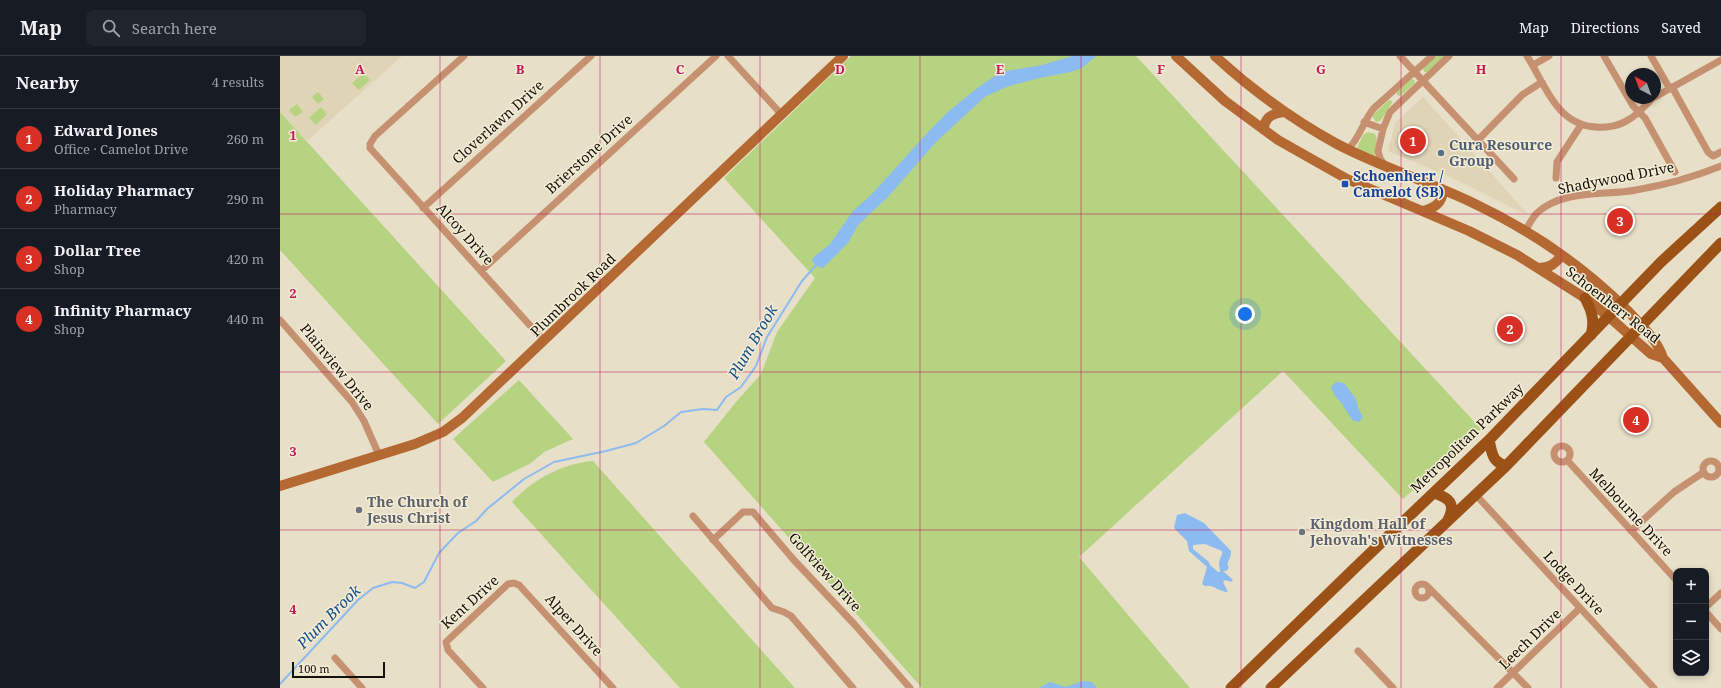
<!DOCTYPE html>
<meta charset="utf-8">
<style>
:root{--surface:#171b24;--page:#20242c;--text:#f1f3f6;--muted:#9ea1a6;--line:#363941;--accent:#d93025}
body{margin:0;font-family:"Noto Serif",serif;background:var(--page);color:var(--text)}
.controls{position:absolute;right:12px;bottom:12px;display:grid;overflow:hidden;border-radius:8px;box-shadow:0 2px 6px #0003}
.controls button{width:36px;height:36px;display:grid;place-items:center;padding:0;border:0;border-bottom:1px solid var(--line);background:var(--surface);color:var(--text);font:20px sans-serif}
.compass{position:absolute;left:1345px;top:12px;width:36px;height:36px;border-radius:50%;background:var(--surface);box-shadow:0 2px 6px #0003;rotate:319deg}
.scale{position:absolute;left:12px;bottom:10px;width:93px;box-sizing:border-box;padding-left:4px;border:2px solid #141109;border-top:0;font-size:11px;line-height:14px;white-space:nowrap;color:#141109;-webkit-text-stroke:3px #f4ecd4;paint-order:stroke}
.you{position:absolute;left:965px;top:258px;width:14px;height:14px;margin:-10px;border:3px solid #fff;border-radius:50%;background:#1a73e8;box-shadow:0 0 0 6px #1a73e833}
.badge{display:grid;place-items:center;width:26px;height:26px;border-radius:50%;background:var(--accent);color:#fff;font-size:13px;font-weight:700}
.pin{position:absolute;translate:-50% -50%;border:2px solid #fff;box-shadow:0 1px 4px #0006}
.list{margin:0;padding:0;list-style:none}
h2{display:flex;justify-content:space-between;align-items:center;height:52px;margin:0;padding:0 16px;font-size:17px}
h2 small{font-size:13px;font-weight:400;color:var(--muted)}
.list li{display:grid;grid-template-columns:26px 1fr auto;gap:12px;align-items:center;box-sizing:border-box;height:60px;padding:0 16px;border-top:1px solid var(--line)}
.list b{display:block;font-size:15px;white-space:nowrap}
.list p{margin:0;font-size:13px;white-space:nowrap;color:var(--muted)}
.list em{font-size:13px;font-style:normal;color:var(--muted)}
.icon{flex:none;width:22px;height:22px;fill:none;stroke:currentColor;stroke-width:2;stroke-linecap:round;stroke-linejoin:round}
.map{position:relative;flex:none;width:1441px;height:632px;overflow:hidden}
header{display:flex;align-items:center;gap:24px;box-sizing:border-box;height:56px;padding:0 20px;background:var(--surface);border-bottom:1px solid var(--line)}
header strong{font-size:19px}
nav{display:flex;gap:22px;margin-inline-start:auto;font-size:14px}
.search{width:280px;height:36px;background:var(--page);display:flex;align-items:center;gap:10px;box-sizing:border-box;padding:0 14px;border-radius:8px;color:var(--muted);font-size:15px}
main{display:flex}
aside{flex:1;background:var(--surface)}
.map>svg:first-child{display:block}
</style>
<header>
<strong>Map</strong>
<div class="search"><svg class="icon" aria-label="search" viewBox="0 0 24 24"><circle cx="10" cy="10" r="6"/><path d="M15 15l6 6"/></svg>Search here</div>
<nav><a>Map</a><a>Directions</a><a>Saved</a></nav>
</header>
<main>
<aside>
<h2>Nearby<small>4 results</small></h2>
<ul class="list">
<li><span class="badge">1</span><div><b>Edward Jones</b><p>Office · Camelot Drive</p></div><em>260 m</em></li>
<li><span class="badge">2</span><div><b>Holiday Pharmacy</b><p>Pharmacy</p></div><em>290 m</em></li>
<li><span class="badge">3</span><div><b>Dollar Tree</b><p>Shop</p></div><em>420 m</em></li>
<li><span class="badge">4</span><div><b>Infinity Pharmacy</b><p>Shop</p></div><em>440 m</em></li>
</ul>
</aside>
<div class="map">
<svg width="1441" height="632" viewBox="0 0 1441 632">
<rect width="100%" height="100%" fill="#e7dfc7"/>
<path fill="#dfd4b5" d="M 0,0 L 122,0 L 27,85 L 0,56 Z
M 1143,41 L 1154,53 L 1249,160 L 1170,121 L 1108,95 L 1115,67 Z"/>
<path fill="#b6d381" d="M 571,0 L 856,0 L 1201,373 L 1123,443 L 1003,315 L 799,501 L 910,632 L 642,632 L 424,386 L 456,346 L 481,318 L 497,276 L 535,222 L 444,122 Z
M 1157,0 L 1164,0 L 1147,16 L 1144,16 L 1143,12 Z
M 84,17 L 90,24 L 79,34 L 72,27 Z
M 1132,23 L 1134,24 L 1135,27 L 1120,40 L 1117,39 L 1117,36 Z
M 38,36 L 44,43 L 38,48 L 32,41 Z
M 1109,44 L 1112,45 L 1112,47 C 1107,53 1105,60 1100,65 L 1096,66 L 1093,61 L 1093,59 Z
M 17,48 L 23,56 L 15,61 L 9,54 Z
M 41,51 L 47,58 L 36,69 L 29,62 Z
M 0,56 L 226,305 L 158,368 L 0,194 Z
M 1088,76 L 1095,78 C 1099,85 1094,93 1095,101 L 1077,92 L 1083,79 Z
M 239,324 L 293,383 L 264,396 L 251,407 L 213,426 L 173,383 Z
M 313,405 L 515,632 L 400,632 L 232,446 C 252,424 283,407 313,405 Z"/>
<path fill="#8cbbf1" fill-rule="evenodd" d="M 793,0 L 816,0 L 802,12 L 791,16 L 759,22 L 729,30 L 706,40 L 656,86 L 608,141 L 578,169 L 568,187 L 543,212 C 538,212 533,208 532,204 L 534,201 L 550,188 L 573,155 L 591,139 L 651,73 L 669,55 L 700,30 L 721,16 L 762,9 Z
M 1056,326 L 1064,327 L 1076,343 L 1078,352 L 1083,361 L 1079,366 L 1072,364 L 1062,348 L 1054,338 L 1051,331 Z
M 905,457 L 924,467 L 951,495 C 952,502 945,506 949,512 L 946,515 L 943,515 L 953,524 L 951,526 L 945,524 L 943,526 L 948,536 C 939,536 934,528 925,530 L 922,528 L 927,511 L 909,495 L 907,485 L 894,472 L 897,459 ZM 925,488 L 942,495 L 942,498 L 939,506 L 940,516 L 938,516 L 930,509 L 929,506 L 913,493 L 913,489 Z
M 803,625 L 812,626 L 817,632 L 759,632 L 770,626 L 786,631 Z"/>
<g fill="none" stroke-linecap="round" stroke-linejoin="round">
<path stroke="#8cbbf1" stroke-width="2" d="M 0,628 L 78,544 L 93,532 L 112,526 L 122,527 L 135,532 L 144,526 L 159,497 L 178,477 L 196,465 L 207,453 L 244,423 L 274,406 L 326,395 L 356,387 L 384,370 L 401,356 L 423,353 L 437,354 L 446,341 L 461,331 L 476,310 L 487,281 L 522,225 L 537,208"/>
<path stroke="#c69170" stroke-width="7" d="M 184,0 L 95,80 L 90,88 L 90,92 L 264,285
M 448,0 L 502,59
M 1120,0 L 1234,123
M 1247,0 C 1265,28 1276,69 1316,71 C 1326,72 1339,70 1348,64 C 1358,59 1365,49 1373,42
M 1324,0 L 1353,50 L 1365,62 L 1395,116
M 1371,0 L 1390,33
M 1253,9 L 1269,0
M 1392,31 L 1428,96 L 1433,100 L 1441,96
M 1375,41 L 1441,4
M 1084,66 L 1103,73
M 1198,84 L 1242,39 L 1262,26
M 1068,93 C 1080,82 1083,65 1094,52 L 1152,0
M 1105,110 L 1100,102 L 1098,95 L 1103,73 L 1110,56 L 1169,0
M 1276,122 L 1277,106 L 1301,69
M 143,152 L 311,0
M 1245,175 C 1249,169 1252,162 1257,157 C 1283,133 1324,140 1356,134 C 1385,129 1414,121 1441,110
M 201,215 L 436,0
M 0,264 L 72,346 L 84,365 L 99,399
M1274 398a8 8 0 1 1 16 0a8 8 0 1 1-16 0Z
M 1287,404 L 1396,524
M1423 413a8 8 0 1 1 16 0a8 8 0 1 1-16 0Z
M 1196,439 L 1374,632
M 413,460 L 492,552 L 504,556 L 511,560 L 573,632
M 1351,475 L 1394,436 L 1424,416
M 433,484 L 463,456 L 473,456 L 513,503 L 575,569 L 630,632
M1135 535a7 7 0 1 1 14 0a7 7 0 1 1-14 0Z
M 1149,532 L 1248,632
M 1426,551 L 1441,537
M 1426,556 L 1441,573
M 1078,595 L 1113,632
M 55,602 L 82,632
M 203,632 L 168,594 L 166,586 L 228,528 L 234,527 L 239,529 L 333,632
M 1217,632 L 1300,552"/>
<path stroke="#b56932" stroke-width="10" d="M 896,0 L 945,45 L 998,84 L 1067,123 L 1189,175 L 1237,199 L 1305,242 L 1328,260 L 1371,298 L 1383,302
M 935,0 C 972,34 1013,64 1057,88 C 1101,111 1149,126 1193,147 C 1250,174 1303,210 1347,254 C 1360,268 1377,283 1383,302 L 1441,367
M 984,74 C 984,61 993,57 1005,56
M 1143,155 C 1154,152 1164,147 1162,133
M 1259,212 C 1270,212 1275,208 1282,199
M 0,430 L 135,388 L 163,376 L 182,362 L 563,0"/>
<path stroke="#9c5217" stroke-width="11" d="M 1305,242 C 1312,255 1315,265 1311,279
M 1209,384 C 1212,397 1212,406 1226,410
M 1154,437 C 1170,442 1176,448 1168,464
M 951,632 L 1081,506 L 1209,384 L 1381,206 L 1441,151
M 991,632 L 1226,410 L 1441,187"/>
</g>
<path fill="none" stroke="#c2185b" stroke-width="1" stroke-opacity="0.55" d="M 160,0 L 160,632M 320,0 L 320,632M 480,0 L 480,632M 640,0 L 640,632M 801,0 L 801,632M 961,0 L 961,632M 1121,0 L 1121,632M 1281,0 L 1281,632M 0,158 L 1441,158M 0,316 L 1441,316M 0,474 L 1441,474"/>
<circle fill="#5c6f8a" stroke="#f4ecd4" stroke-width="1.5" cx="1161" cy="97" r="4"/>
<rect fill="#1a4fb4" stroke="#f4ecd4" stroke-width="1.5" x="1061" y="124" width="8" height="8" rx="2"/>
<g fill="#6b7280" stroke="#f4ecd4" stroke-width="1.5">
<circle cx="79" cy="454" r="4"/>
<circle cx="1022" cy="476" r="4"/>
</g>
<g text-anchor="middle" stroke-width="3" stroke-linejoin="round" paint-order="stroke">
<g font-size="14" fill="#141109" stroke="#f4ecd4">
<text transform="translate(218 66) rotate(-42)" y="5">Cloverlawn Drive</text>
<text transform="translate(309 98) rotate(-42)" y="5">Brierstone Drive</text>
<text transform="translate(1336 122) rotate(-11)" y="5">Shadywood Drive</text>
<text transform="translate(185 178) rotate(48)" y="5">Alcoy Drive</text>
<text transform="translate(293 239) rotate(-44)" y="5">Plumbrook Road</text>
<text transform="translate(1333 249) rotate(38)" y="5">Schoenherr Road</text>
<text transform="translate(57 311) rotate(51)" y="5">Plainview Drive</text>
<text transform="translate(1187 382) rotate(-44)" y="5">Metropolitan Parkway</text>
<text transform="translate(1351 456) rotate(47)" y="5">Melbourne Drive</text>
<text transform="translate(545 516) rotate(48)" y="5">Golfview Drive</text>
<text transform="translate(1294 527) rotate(47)" y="5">Lodge Drive</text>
<text transform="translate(190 546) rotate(-42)" y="5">Kent Drive</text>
<text transform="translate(294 569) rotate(48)" y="5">Alper Drive</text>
<text transform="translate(1250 583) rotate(-44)" y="5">Leech Drive</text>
</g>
<g font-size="14" font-weight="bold" fill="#4e5e75" stroke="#f4ecd4" text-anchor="start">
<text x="1169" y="94">Cura Resource<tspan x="1169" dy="16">Group</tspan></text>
</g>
<g font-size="14" font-weight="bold" fill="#164399" stroke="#f4ecd4" text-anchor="start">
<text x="1073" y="125">Schoenherr /<tspan x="1073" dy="16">Camelot (SB)</tspan></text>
</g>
<g font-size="14" font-weight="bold" fill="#5b616d" stroke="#f4ecd4" text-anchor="start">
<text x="87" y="451">The Church of<tspan x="87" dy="16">Jesus Christ</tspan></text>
<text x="1030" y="473">Kingdom Hall of<tspan x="1030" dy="16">Jehovah's Witnesses</tspan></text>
</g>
<g font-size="15" font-style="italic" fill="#13508d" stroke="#f4ecd4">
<text transform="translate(473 286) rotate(-60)" y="5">Plum Brook</text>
<text transform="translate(49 561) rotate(-45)" y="5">Plum Brook</text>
</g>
</g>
<g font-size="13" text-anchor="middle" font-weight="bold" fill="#c2185b" stroke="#f4ecd4" stroke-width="3" stroke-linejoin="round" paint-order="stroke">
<text x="80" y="18">A</text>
<text x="240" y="18">B</text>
<text x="400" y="18">C</text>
<text x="560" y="18">D</text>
<text x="720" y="18">E</text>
<text x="881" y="18">F</text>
<text x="1041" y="18">G</text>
<text x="1201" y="18">H</text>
<text x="13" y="84">1</text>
<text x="13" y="242">2</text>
<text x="13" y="400">3</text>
<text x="13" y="558">4</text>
</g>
</svg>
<div class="controls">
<button>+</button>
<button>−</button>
<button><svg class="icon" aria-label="layers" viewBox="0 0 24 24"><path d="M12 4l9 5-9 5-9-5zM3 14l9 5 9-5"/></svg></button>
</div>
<svg class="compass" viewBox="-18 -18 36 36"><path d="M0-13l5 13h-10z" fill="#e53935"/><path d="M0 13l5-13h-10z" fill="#9ea1a6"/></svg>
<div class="scale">100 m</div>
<div class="you"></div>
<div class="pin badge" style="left:1133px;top:85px">1</div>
<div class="pin badge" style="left:1230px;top:273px">2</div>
<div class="pin badge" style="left:1340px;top:165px">3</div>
<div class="pin badge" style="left:1356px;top:364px">4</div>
</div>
</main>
